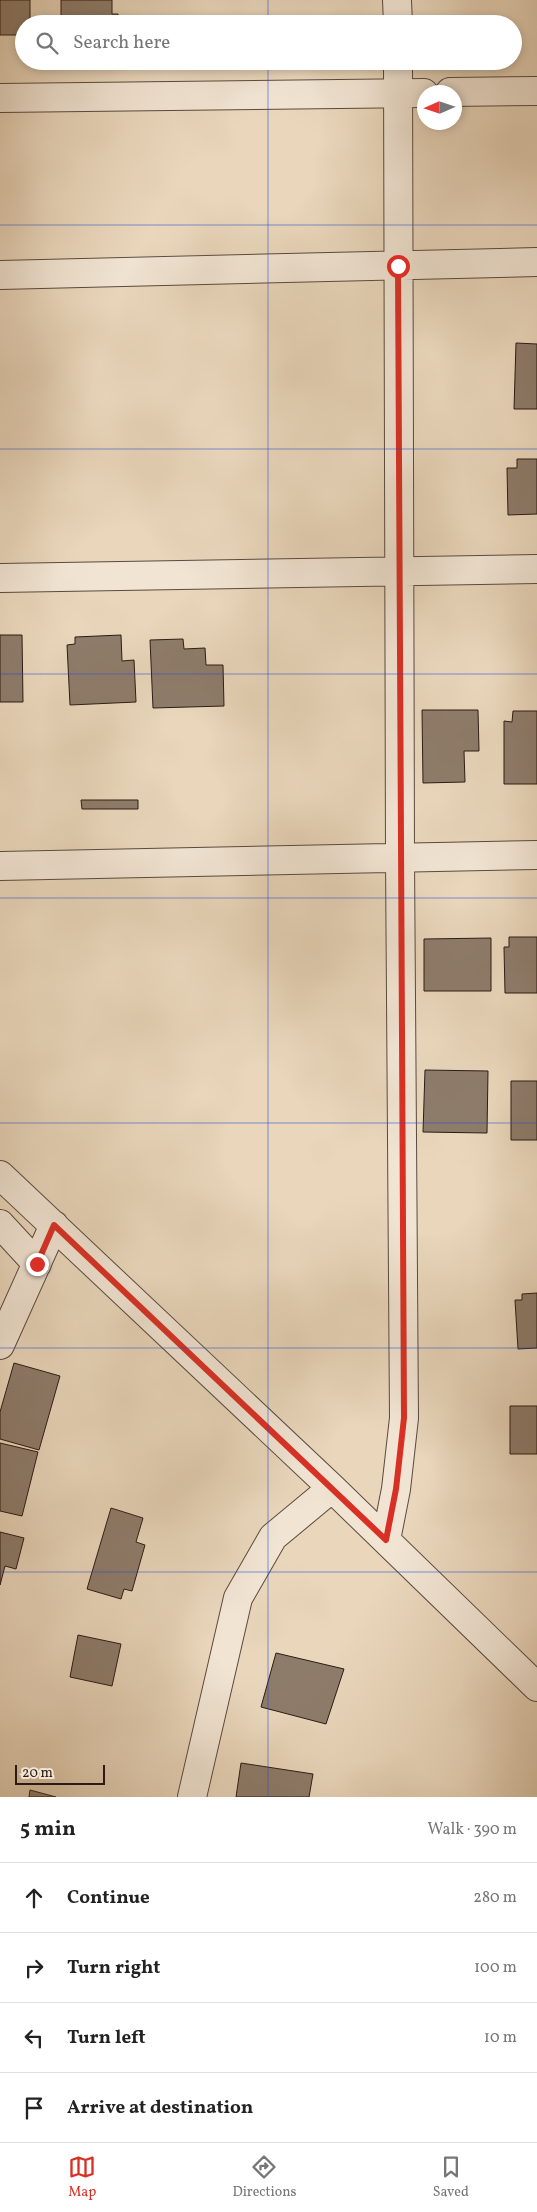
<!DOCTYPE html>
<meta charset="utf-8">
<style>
:root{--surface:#fff;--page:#f6f6f6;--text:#222;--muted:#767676;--line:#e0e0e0;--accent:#d93025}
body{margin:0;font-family:Vollkorn,serif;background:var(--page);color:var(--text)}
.compass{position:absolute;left:417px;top:85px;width:45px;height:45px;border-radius:50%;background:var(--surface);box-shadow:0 2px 8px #0003;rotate:267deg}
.scale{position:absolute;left:15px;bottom:12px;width:90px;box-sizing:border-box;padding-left:5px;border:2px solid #2c1b15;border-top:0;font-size:14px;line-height:18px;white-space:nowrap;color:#2c1b15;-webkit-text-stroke:4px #f1e4d3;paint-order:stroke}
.stop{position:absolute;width:15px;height:15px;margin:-11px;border:4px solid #d93025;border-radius:50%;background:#fff}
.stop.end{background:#d93025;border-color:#fff;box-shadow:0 1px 5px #0008}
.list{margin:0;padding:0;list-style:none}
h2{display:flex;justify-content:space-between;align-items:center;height:65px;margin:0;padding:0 20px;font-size:21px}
h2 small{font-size:16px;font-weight:400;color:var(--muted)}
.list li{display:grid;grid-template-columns:32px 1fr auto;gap:15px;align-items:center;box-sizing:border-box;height:70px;padding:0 20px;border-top:1px solid var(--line)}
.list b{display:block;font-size:19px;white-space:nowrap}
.list em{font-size:16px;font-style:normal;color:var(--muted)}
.icon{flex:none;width:28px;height:28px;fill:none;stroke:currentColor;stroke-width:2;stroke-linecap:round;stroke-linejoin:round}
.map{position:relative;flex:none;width:537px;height:1797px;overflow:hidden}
.search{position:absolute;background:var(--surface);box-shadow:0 2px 8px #0003;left:15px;right:15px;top:15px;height:55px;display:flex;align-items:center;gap:12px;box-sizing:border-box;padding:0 18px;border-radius:28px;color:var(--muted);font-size:19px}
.sheet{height:345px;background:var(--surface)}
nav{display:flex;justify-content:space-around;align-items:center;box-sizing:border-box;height:70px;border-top:1px solid var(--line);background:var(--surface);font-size:14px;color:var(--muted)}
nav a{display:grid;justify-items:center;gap:2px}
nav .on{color:var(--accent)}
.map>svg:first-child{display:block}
</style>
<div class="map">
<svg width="537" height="1797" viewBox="0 0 537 1797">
<rect width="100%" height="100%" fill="#e9d6bb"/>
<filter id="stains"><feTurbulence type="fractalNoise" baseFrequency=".004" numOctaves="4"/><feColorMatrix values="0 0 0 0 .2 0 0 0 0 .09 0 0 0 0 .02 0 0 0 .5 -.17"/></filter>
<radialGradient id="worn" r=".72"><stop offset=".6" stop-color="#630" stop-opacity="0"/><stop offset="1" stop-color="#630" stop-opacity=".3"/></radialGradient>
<path fill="#8e7c6b" stroke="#2c1b15" d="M 0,0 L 30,0 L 30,24 L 24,24 L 24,28 L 21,28 L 21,35 L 0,35 Z
M 61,0 L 112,0 L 112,14 L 118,14 L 118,24 L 61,24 Z
M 516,343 L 537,344 L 537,409 L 514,409 Z
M 517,459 L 537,459 L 537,514 L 508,515 L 507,468 L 517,468 Z
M 0,635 L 22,635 L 23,702 L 0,702 Z
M 121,635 L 122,661 L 134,660 L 136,702 L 70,705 L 67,645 L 75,644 L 75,637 Z
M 183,639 L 184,649 L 205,648 L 206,665 L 223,665 L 224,706 L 153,708 L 150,640 Z
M 422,710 L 478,710 L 479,751 L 464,751 L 465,782 L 423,783 Z
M 513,711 L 537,711 L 537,784 L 504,784 L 504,721 L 512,722 Z
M 81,800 L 138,800 L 138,809 L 82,809 Z
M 509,937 L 537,937 L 537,993 L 505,993 L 504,947 L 509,947 Z
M 491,938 L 491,991 L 424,991 L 424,939 Z
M 425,1070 L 488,1071 L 487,1133 L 423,1132 Z
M 511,1081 L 537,1081 L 537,1140 L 511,1140 Z
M 537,1293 L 537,1348 L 518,1349 L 515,1300 L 522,1300 L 522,1294 Z
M 14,1363 L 60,1376 L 39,1450 L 0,1439 L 0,1412 Z
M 510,1406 L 537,1406 L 537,1454 L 510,1454 Z
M 0,1443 L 38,1452 L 22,1516 L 0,1511 Z
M 111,1508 L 143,1518 L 136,1542 L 145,1545 L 132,1591 L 124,1589 L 121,1599 L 87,1589 Z
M 0,1532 L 24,1538 L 16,1569 L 5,1566 L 0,1585 Z
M 78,1635 L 121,1644 L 112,1686 L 70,1677 Z
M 276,1653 L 344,1669 L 326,1724 L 261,1707 Z
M 241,1763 L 313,1774 L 309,1797 L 236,1797 Z
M 30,1790 L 56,1797 L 29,1797 Z"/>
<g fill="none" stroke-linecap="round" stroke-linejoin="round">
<g stroke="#5b4a3e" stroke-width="30">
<path id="minor" d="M 397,0 L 398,24
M 450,92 L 537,91
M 0,98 L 424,93
M 0,275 L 537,262
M 0,578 L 537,569
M 0,866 L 537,855
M 0,1175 L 332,1488 L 537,1687
M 0,1224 L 37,1264
M 0,1345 L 54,1225
M 386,1540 L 396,1489 L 404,1418 L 400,858 L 398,61
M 192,1797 L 238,1598 L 273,1537 L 332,1488"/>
</g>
<use href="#minor" stroke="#f1e4d3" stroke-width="28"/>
</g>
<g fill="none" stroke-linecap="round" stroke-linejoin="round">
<path stroke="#d93025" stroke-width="6" d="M 37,1264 L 54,1225 L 386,1540 L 396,1489 L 404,1418 L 398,266"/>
</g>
<path fill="none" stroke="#1d4ed8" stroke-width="1" stroke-opacity="0.55" d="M 268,0 L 268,24M 268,61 L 268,1797M 0,225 L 537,225M 0,449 L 537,449M 0,674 L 537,674M 0,898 L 537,898M 0,1123 L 537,1123M 0,1348 L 537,1348M 0,1572 L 537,1572"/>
<rect width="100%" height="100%" filter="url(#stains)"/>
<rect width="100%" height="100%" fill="url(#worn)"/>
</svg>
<svg class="compass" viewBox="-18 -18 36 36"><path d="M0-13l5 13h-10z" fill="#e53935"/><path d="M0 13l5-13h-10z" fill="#767676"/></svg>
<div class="scale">20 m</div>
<div class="stop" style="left:398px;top:266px"></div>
<div class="stop end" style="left:37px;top:1264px"></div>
<div class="search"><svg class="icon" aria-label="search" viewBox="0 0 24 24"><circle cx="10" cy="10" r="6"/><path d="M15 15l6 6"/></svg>Search here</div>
</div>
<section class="sheet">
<h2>5 min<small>Walk · 390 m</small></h2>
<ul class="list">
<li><svg class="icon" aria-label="ahead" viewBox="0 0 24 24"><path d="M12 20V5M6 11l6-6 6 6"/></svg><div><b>Continue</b></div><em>280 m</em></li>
<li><svg class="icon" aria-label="right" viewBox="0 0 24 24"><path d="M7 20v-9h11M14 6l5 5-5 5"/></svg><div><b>Turn right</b></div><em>100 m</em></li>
<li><svg class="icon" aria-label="left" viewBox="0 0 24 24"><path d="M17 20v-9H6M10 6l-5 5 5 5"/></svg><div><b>Turn left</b></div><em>10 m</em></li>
<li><svg class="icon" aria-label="arrive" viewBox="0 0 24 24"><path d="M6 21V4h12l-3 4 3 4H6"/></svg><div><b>Arrive at destination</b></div></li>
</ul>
</section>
<nav>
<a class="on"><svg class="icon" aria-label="map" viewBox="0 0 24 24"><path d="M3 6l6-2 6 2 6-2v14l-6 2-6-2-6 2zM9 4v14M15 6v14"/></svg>Map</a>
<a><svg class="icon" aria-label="directions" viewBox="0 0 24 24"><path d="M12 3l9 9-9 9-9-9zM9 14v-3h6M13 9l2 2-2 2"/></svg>Directions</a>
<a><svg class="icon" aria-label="saved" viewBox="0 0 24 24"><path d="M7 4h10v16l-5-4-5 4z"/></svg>Saved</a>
</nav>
